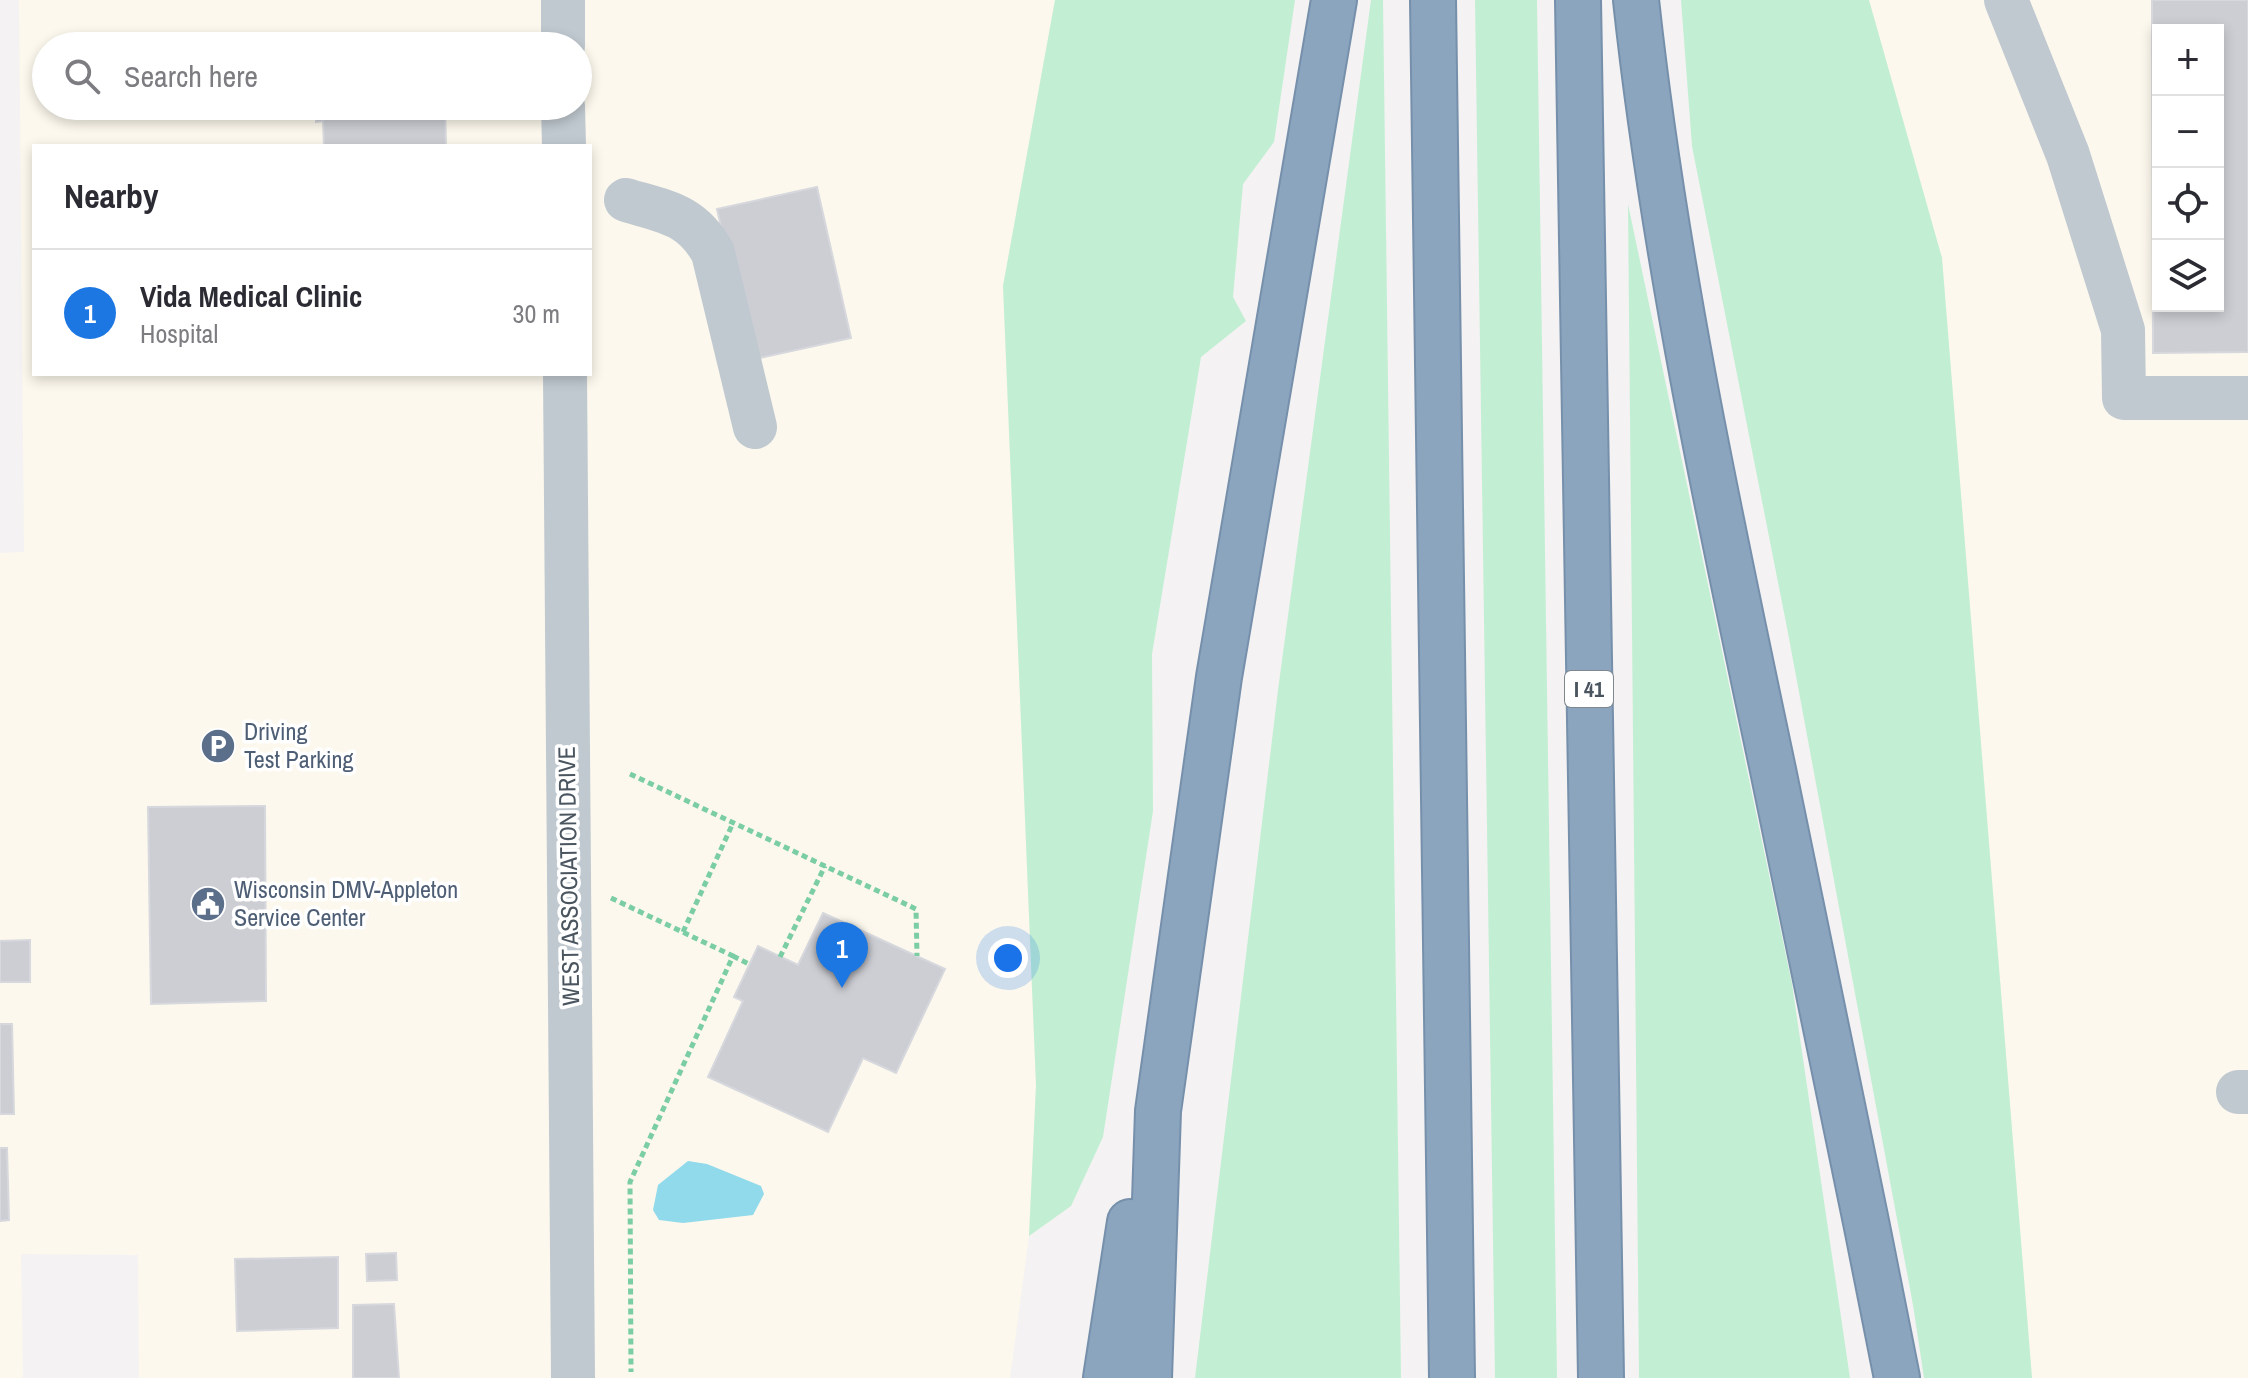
<!DOCTYPE html>
<meta charset="utf-8">
<style>
:root{--surface:#fff;--page:#f2f2f3;--text:#2b2b33;--muted:#7c7c81;--line:#e1e1e2;--accent:#1d77e2}
body{margin:0;font-family:"Archivo Narrow",sans-serif;background:var(--page);color:var(--text)}
.controls{position:absolute;right:24px;top:24px;display:grid;overflow:hidden;border-radius:0px;box-shadow:0 4px 12px #0003}
.controls button{width:72px;height:72px;display:grid;place-items:center;padding:0;border:0;border-bottom:2px solid var(--line);background:var(--surface);color:var(--text);font:40px sans-serif}
.you{position:absolute;left:1008px;top:958px;width:28px;height:28px;margin:-20px;border:6px solid #fff;border-radius:50%;background:#1a73e8;box-shadow:0 0 0 12px #1a73e833}
.badge{display:grid;place-items:center;width:52px;height:52px;border-radius:50%;background:var(--accent);color:#fff;font-size:26px;font-weight:700}
.pin{position:absolute;translate:-50% -66px;filter:drop-shadow(0 2px 4px #0008)}
.pin::after{content:'';position:absolute;top:42px;width:28px;height:24px;background:inherit;clip-path:polygon(0 0,100% 0,50% 100%)}
.list{margin:0;padding:0;list-style:none}
h2{display:flex;justify-content:space-between;align-items:center;height:104px;margin:0;padding:0 32px;font-size:34px}
h2 small{font-size:26px;font-weight:400;color:var(--muted)}
.list li{display:grid;grid-template-columns:52px 1fr auto;gap:24px;align-items:center;box-sizing:border-box;height:128px;padding:0 32px;border-top:2px solid var(--line)}
.list b{display:block;font-size:30px;white-space:nowrap}
.list p{margin:0;font-size:26px;white-space:nowrap;color:var(--muted)}
.list em{font-size:26px;font-style:normal;color:var(--muted)}
.icon{flex:none;width:44px;height:44px;fill:none;stroke:currentColor;stroke-width:2;stroke-linecap:round;stroke-linejoin:round}
.map{position:relative;flex:none;width:2248px;height:1378px;overflow:hidden}
.search{position:absolute;background:var(--surface);box-shadow:0 4px 12px #0003;left:32px;top:32px;width:560px;height:88px;display:flex;align-items:center;gap:20px;box-sizing:border-box;padding:0 28px;border-radius:44px;color:var(--muted);font-size:30px}
.panel{position:absolute;background:var(--surface);box-shadow:0 4px 12px #0003;left:32px;top:144px;width:560px;height:232px;border-radius:0px}
.map>svg:first-child{display:block}
</style>
<div class="map">
<svg width="2248" height="1378" viewBox="0 0 2248 1378">
<rect width="100%" height="100%" fill="#f4f2f2"/>
<path fill="#fcf8ed" fill-rule="evenodd" d="M 19,0 L 1055,0 L 1003,286 L 1036,1085 L 1029,1236 L 1010,1378 L 139,1378 L 138,1255 L 21,1254 L 23,1378 L 0,1378 L 0,553 L 24,552 ZM 46,46 L 578,46 L 578,106 L 46,106 ZM 34,146 L 590,146 L 590,374 L 34,374 Z
M 1869,0 L 2248,0 L 2248,1378 L 2032,1378 L 1942,258 ZM 2158,30 L 2218,30 L 2218,306 L 2158,306 Z"/>
<path fill="#c2efd3" d="M 1055,0 L 1295,0 L 1274,142 L 1243,184 L 1233,297 L 1246,321 L 1201,357 L 1152,654 L 1153,811 L 1103,1137 L 1071,1206 L 1029,1236 L 1036,1085 L 1003,286 Z
M 1371,0 L 1383,0 L 1401,1378 L 1195,1378 L 1278,690 Z
M 1475,0 L 1537,0 L 1557,1378 L 1495,1378 Z
M 1681,0 L 1869,0 L 1942,258 L 2032,1378 L 1924,1378 L 1913,1305 L 1788,633 L 1692,146 Z
M 1628,204 L 1792,984 L 1850,1378 L 1639,1378 Z"/>
<path fill="#90daeb" d="M 688,1161 L 707,1164 L 761,1186 L 764,1194 L 753,1215 L 683,1223 L 659,1220 L 653,1210 L 658,1185 Z"/>
<path fill="#ccced4" stroke="#d6d8dd" stroke-width="2" fill-rule="evenodd" d="M 2152,0 L 2248,0 L 2248,352 L 2153,353 ZM 2158,30 L 2218,30 L 2218,306 L 2158,306 Z
M 316,106 L 445,106 L 446,146 L 324,146 L 323,121 L 316,122 Z
M 817,187 L 851,338 L 751,360 L 717,209 Z
M 265,806 L 266,1001 L 151,1004 L 148,807 Z
M 823,913 L 945,969 L 896,1073 L 863,1058 L 828,1132 L 708,1077 L 743,1001 L 734,997 L 758,946 L 798,965 Z
M 30,940 L 30,982 L 0,982 L 0,941 Z
M 0,1024 L 12,1024 L 14,1114 L 0,1114 Z
M 0,1148 L 7,1148 L 9,1220 L 0,1221 Z
M 396,1253 L 397,1280 L 367,1281 L 366,1254 Z
M 338,1257 L 338,1328 L 237,1331 L 235,1259 Z
M 394,1304 L 399,1378 L 353,1378 L 353,1305 Z"/>
<g fill="none" stroke-linecap="round" stroke-linejoin="round">
<g stroke="#7690ab" stroke-width="48">
<path id="highway" d="M 1433,0 L 1452,1378
M 1578,0 L 1601,1378
M 1636,0 C 1664,259 1719,515 1773,770 C 1816,972 1857,1175 1897,1378
M 1106,1378 L 1130,1222
M 1149,1378 L 1158,1111 L 1219,677 L 1334,0"/>
</g>
<path stroke="#7bcda3" stroke-width="5" stroke-dasharray="6 4" stroke-linecap="butt" d="M 630,774 L 916,909 L 917,956
M 611,898 L 733,956 L 630,1182 L 631,1372
M 683,932 L 733,823
M 733,956 L 749,964
M 780,957 L 825,866"/>
<path stroke="#c0c9d0" stroke-width="44" d="M 2006,0 L 2068,155 L 2123,330 L 2124,398 L 2248,398
M 563,46 L 563,0
M 563,106 L 564,146
M 626,200 C 666,212 692,214 713,253 L 755,427
M 565,374 L 573,1378
M 2238,1092 L 2248,1092"/>
<use href="#highway" stroke="#8ba5bf" stroke-width="44"/>
</g>
<defs>
<g id="parking-disc" transform="scale(1.8)"><circle r="9.5" fill="#5c6f8a" stroke="#fff"/><path d="M-3.5-5.5H1a3.5 3.5 0 0 1 0 7H-1V5.5H-3.5ZM-1-3.4V-.6H.8a1.4 1.4 0 0 0 0-2.8Z" fill="#fff"/></g>
<g id="civic-disc" transform="scale(1.8)"><circle r="9.5" fill="#5c6f8a" stroke="#fff"/><path d="M-.6-6.5H3V-4.5H.6V-3L4-1V1h2V6H-6V1h2V-1L-.6-3ZM-1.2 2.5V6h2.4V2.5Z" fill="#fff"/></g>
</defs>
<g fill-rule="evenodd">
<use href="#parking-disc" x="218" y="746"/>
<use href="#civic-disc" x="208" y="904"/>
</g>
<g text-anchor="middle" stroke-width="7" stroke-linejoin="round" paint-order="stroke">
<rect fill="#fff" stroke="#80888f" stroke-width="2" x="1565" y="671" width="48" height="36" rx="6"/>
<g font-size="22" font-weight="bold" fill="#4a555f">
<text x="1589" y="697">I 41</text>
</g>
<g font-size="24" fill="#4e5e75" stroke="#fff" text-anchor="start">
<text x="244" y="740">Driving<tspan x="244" dy="28">Test Parking</tspan></text>
<text x="234" y="898">Wisconsin DMV-Appleton<tspan x="234" dy="28">Service Center</tspan></text>
</g>
<g font-size="24" fill="#4a555f" stroke="#fff">
<text transform="translate(569 876) rotate(-91)" y="8">WEST ASSOCIATION DRIVE</text>
</g>
</g>
</svg>
<div class="controls">
<button>+</button>
<button>−</button>
<button><svg class="icon" aria-label="locate" viewBox="0 0 24 24"><circle cx="12" cy="12" r="6"/><path d="M12 2v4M12 18v4M2 12h4M18 12h4"/></svg></button>
<button><svg class="icon" aria-label="layers" viewBox="0 0 24 24"><path d="M12 4l9 5-9 5-9-5zM3 14l9 5 9-5"/></svg></button>
</div>
<div class="you"></div>
<div class="pin badge" style="left:842px;top:988px">1</div>
<div class="search"><svg class="icon" aria-label="search" viewBox="0 0 24 24"><circle cx="10" cy="10" r="6"/><path d="M15 15l6 6"/></svg>Search here</div>
<section class="panel">
<h2>Nearby<small></small></h2>
<ul class="list">
<li><span class="badge">1</span><div><b>Vida Medical Clinic</b><p>Hospital</p></div><em>30 m</em></li>
</ul>
</section>
</div>
